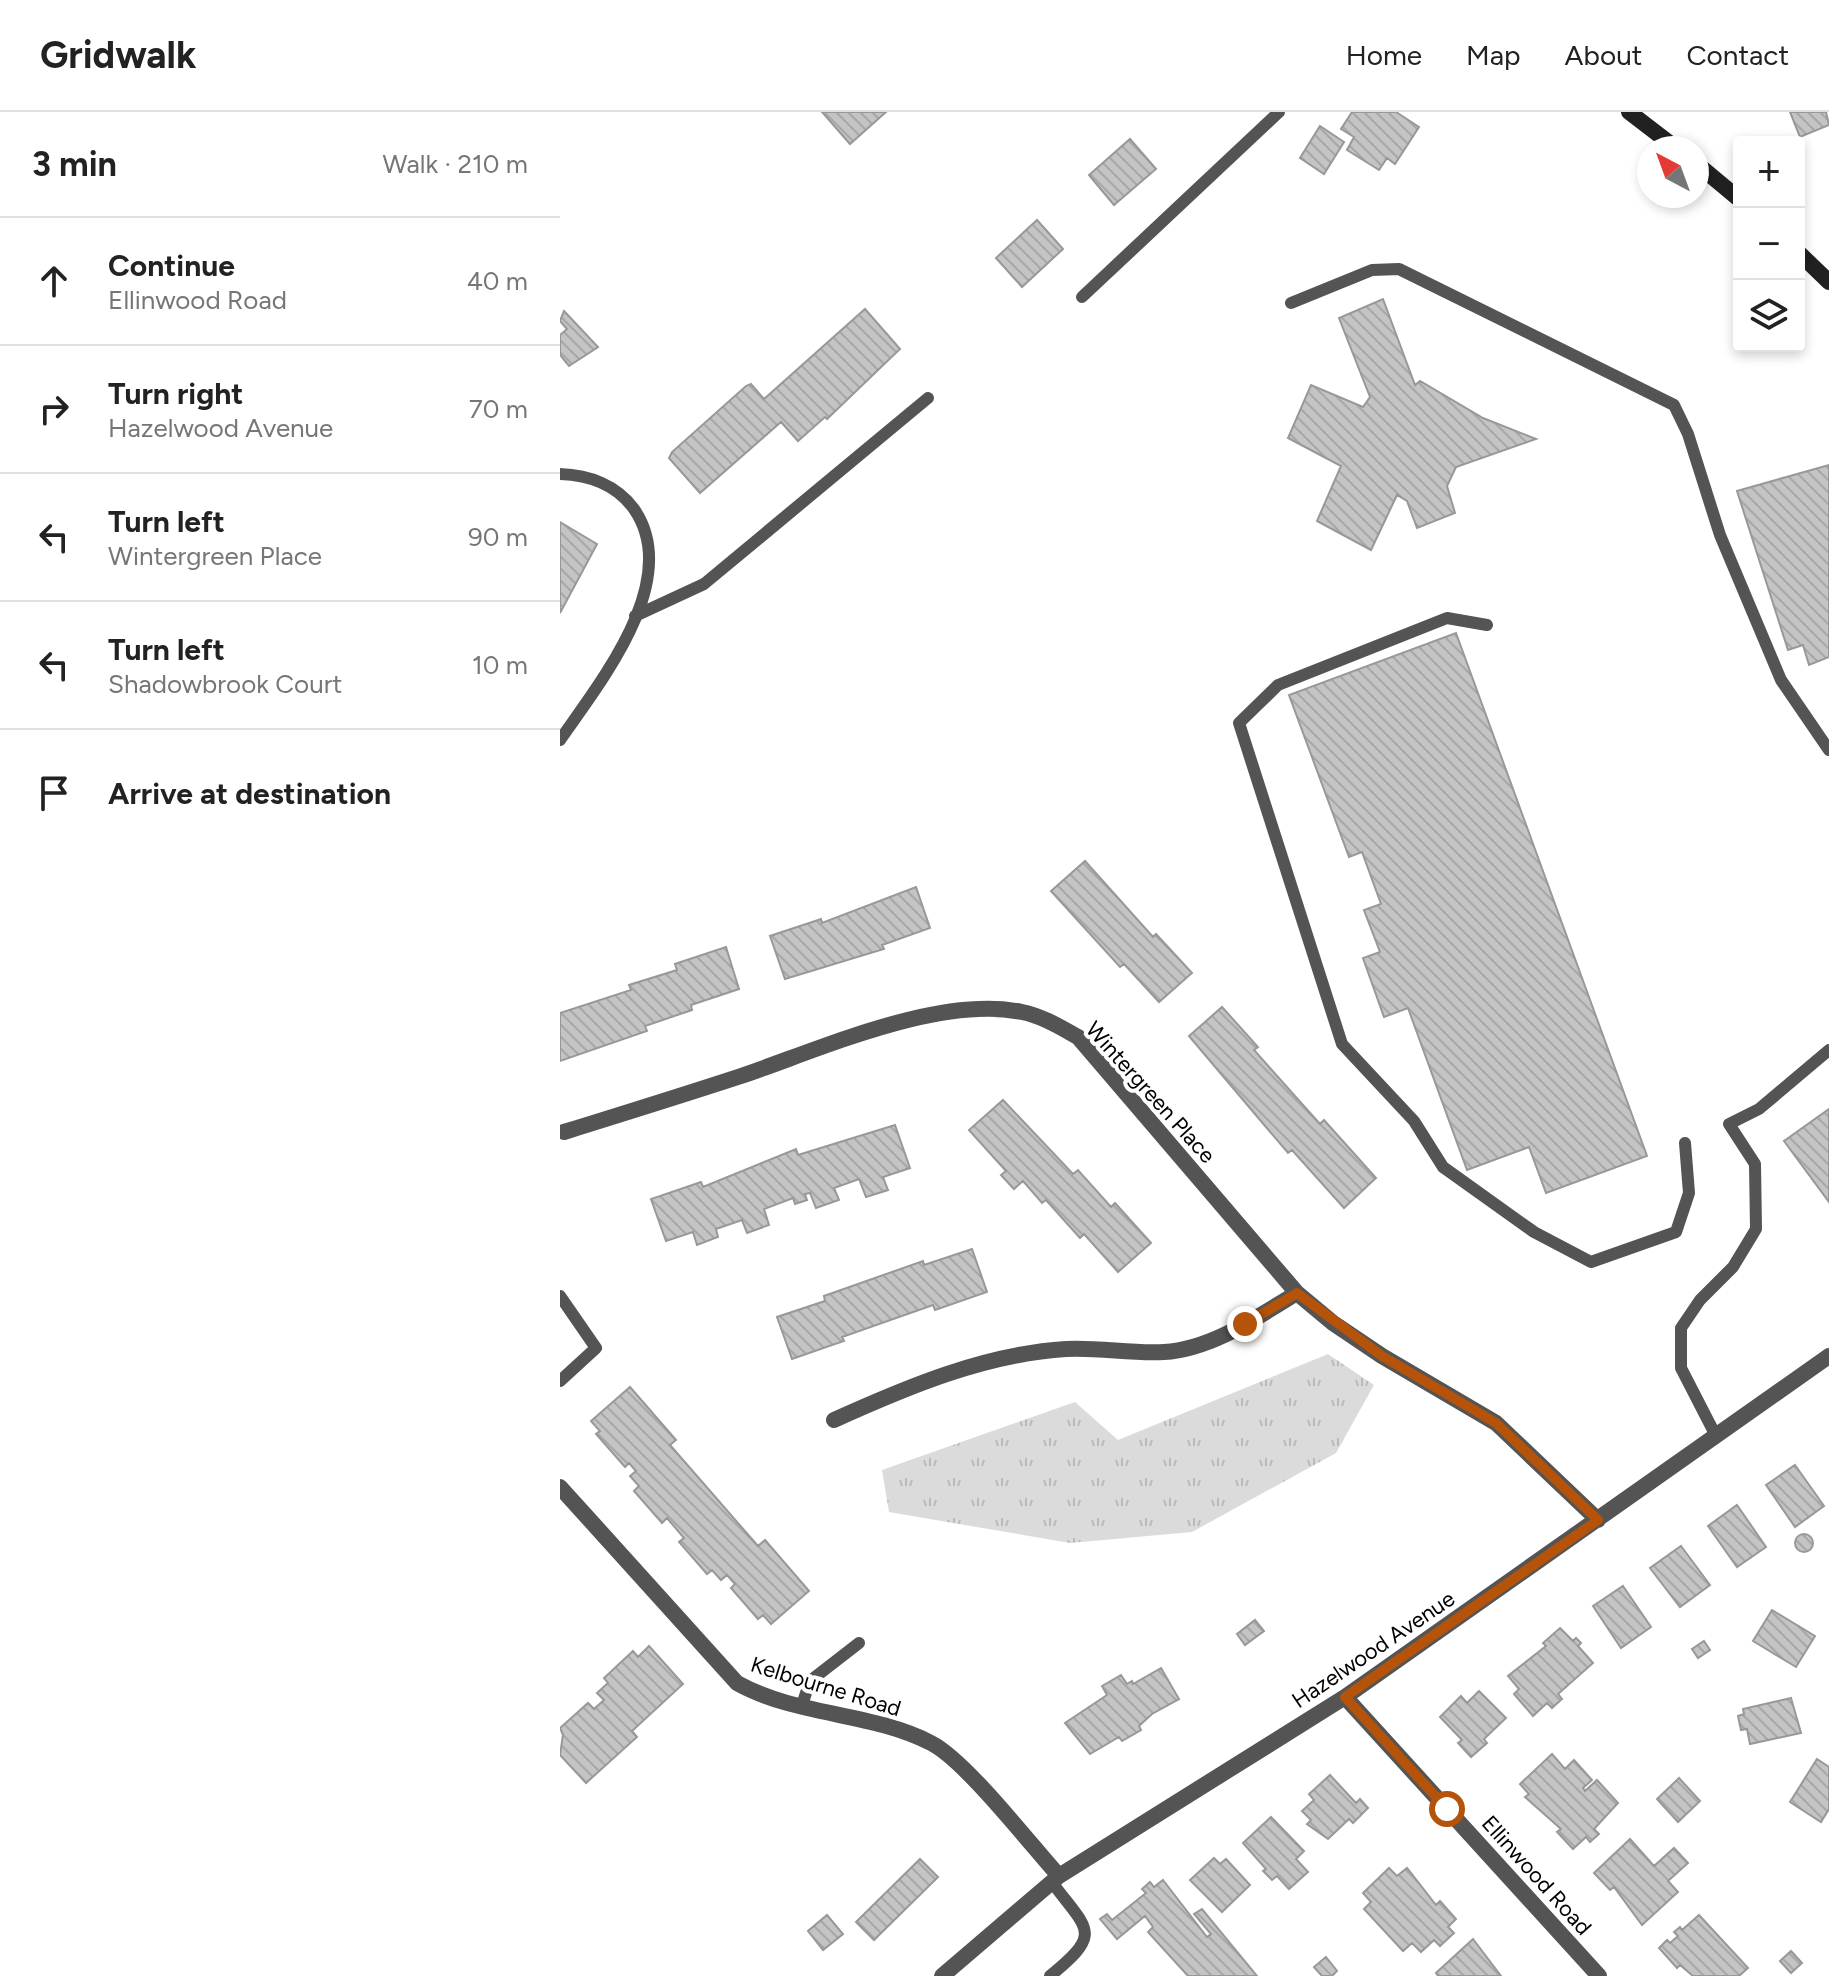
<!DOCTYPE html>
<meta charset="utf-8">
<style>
:root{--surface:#fff;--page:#f6f6f6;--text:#222;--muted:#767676;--line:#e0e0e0}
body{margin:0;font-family:Figtree,sans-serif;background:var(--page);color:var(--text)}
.controls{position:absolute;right:24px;top:24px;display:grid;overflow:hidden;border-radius:8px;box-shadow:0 4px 12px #0003}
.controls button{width:72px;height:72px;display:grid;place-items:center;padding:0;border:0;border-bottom:2px solid var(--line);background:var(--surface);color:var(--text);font:40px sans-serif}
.compass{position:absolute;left:1077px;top:24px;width:72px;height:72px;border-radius:50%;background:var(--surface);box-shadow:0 4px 12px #0003;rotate:319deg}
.stop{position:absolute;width:24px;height:24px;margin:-18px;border:6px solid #b45309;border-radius:50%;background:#fff}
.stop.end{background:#b45309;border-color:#fff;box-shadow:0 2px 8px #0008}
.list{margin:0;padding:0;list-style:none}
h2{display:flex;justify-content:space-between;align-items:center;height:104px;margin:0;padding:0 32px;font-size:34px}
h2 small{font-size:26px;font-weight:400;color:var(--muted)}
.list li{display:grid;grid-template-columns:52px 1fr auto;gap:24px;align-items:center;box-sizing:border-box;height:128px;padding:0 32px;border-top:2px solid var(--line)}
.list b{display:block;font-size:30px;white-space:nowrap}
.list p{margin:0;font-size:26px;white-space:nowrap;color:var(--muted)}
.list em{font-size:26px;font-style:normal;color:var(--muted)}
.icon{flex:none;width:44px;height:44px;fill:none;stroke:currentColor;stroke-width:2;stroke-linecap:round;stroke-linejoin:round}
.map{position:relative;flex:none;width:1269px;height:1864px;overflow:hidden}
header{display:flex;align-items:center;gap:48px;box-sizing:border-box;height:112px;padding:0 40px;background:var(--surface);border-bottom:2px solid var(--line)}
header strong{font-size:38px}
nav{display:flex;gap:44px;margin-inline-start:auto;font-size:28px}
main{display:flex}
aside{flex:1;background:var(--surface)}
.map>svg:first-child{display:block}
</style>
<header>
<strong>Gridwalk</strong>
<nav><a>Home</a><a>Map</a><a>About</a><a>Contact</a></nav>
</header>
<main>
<aside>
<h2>3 min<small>Walk · 210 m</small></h2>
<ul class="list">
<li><svg class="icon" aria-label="ahead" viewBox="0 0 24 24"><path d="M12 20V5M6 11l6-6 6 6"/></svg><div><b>Continue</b><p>Ellinwood Road</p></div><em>40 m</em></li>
<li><svg class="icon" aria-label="right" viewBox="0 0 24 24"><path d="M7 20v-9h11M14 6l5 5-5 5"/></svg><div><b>Turn right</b><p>Hazelwood Avenue</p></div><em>70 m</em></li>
<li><svg class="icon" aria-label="left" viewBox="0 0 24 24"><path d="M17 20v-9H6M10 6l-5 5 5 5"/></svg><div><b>Turn left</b><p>Wintergreen Place</p></div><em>90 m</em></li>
<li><svg class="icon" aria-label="left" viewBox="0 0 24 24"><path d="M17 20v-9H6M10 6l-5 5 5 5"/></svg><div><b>Turn left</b><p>Shadowbrook Court</p></div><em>10 m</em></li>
<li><svg class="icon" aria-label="arrive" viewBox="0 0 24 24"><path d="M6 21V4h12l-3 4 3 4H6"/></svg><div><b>Arrive at destination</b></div></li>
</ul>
</aside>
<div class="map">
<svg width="1269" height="1864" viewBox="0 0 1269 1864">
<defs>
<pattern id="grass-tufts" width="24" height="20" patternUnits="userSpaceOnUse" patternTransform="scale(2)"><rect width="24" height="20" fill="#dbdbdb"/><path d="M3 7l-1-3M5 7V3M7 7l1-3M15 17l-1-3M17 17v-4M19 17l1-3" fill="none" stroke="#bababa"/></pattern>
<pattern id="building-back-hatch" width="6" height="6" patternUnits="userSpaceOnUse" patternTransform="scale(2)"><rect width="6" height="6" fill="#c4c4c4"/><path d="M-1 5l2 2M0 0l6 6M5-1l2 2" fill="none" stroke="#a7a7a7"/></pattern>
</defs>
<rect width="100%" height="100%" fill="#fff"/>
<path fill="url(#grass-tufts)" d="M 768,1242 L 814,1273 L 776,1341 L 632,1420 L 510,1431 L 329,1400 L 322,1358 L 515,1290 L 558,1328 Z"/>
<path fill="url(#building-back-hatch)" stroke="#989898" stroke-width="2" d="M 262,0 L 326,0 L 290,32 Z
M 792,0 L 836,0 L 859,15 L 835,52 L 827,46 L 819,58 L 787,38 L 794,25 L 781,17 Z
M 1230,0 L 1266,0 L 1269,13 L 1240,25 Z
M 760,14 L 784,30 L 764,62 L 740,46 Z
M 570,27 L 596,57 L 554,93 L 529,63 Z
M 477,108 L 503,137 L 462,175 L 436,146 Z
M 823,187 L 855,273 L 860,269 L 923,306 L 976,327 L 896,355 L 887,374 L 895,401 L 857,416 L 847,389 L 837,383 L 811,438 L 757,409 L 781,354 L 728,326 L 751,273 L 803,295 L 810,285 L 779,206 Z
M 305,197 L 340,237 L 267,307 L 265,305 L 238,329 L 221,310 L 140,381 L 109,346 L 112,340 L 186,274 L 191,272 L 204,287 Z
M 4,199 L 38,235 L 9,254 L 0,243 L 0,223 L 7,217 L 0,209 Z
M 1269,353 L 1269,545 L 1249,553 L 1243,533 L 1228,538 L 1177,379 Z
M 0,410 L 37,432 L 0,501 Z
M 896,521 L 1087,1044 L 986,1081 L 969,1035 L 907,1058 L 848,896 L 824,905 L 803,846 L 820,840 L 804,798 L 821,792 L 802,740 L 789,745 L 729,583 Z
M 525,749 L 593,825 L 596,822 L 632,861 L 599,890 L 564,852 L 560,855 L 491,779 Z
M 356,775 L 370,816 L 322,833 L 324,837 L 225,867 L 210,824 L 261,807 L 262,811 Z
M 166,835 L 179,877 L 131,893 L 132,898 L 85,914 L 87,919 L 0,949 L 0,901 L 71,878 L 69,873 L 117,858 L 115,852 Z
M 662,895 L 698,935 L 694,938 L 760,1012 L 764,1008 L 816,1066 L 784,1096 L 732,1038 L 728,1041 L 629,924 Z
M 443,988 L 513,1062 L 518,1058 L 551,1095 L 555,1091 L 591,1131 L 558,1160 L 524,1122 L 520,1126 L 486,1088 L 482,1091 L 463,1069 L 454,1077 L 441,1063 L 446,1059 L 409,1018 Z
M 1269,997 L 1269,1090 L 1224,1029 Z
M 335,1013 L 350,1056 L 323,1065 L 328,1078 L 306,1085 L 299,1067 L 274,1076 L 279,1088 L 256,1096 L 250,1081 L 245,1082 L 247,1088 L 235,1092 L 233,1086 L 204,1097 L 209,1113 L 187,1121 L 182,1108 L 156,1117 L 158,1125 L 137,1133 L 133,1120 L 106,1129 L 91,1087 L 141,1070 L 143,1075 L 236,1037 L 238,1043 Z
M 412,1137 L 427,1180 L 375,1198 L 373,1193 L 282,1225 L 284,1229 L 232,1247 L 217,1205 L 265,1189 L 264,1184 L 363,1149 L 364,1153 Z
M 70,1275 L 116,1328 L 110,1333 L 198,1434 L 205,1428 L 249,1479 L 211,1512 L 203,1503 L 198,1507 L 171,1476 L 175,1472 L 167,1463 L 161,1468 L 152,1458 L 147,1462 L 119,1430 L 124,1426 L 107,1406 L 102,1411 L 74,1379 L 79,1374 L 70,1364 L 76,1359 L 69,1351 L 65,1355 L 36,1322 L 40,1319 L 31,1309 Z
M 1235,1353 L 1264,1394 L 1235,1415 L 1206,1373 Z
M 1177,1393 L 1206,1435 L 1177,1455 L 1148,1414 Z
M1235 1431a9 9 0 1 1 18 0a9 9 0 1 1-18 0Z
M 1121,1434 L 1150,1473 L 1120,1495 L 1090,1456 Z
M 1063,1474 L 1091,1515 L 1061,1536 L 1033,1494 Z
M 1212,1498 L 1255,1524 L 1236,1555 L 1193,1529 Z
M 695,1508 L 704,1519 L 685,1533 L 677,1522 Z
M 1000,1516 L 1013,1529 L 1016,1526 L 1021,1531 L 1018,1534 L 1033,1551 L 998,1582 L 1002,1587 L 992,1596 L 987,1591 L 973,1604 L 954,1582 L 959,1577 L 948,1564 L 986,1534 L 983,1531 Z
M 1144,1529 L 1150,1538 L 1138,1546 L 1132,1537 Z
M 89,1534 L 123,1572 L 72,1619 L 77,1625 L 26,1671 L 0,1643 L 3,1623 L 0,1616 L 28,1591 L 34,1597 L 44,1588 L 37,1581 L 48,1571 L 44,1566 L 73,1539 L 78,1545 Z
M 601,1556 L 619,1587 L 592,1602 L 579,1614 L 581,1618 L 562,1629 L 559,1625 L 530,1642 L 505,1611 L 547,1583 L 542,1574 L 561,1563 L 567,1572 L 572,1569 L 573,1572 Z
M 919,1579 L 946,1606 L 924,1627 L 927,1631 L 911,1645 L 898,1631 L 902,1628 L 880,1605 L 901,1584 L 907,1591 Z
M 1231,1586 L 1241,1621 L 1190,1632 L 1187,1617 L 1181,1618 L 1178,1604 L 1184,1602 L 1183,1597 Z
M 992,1642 L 1005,1657 L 1014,1648 L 1032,1668 L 1023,1676 L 1025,1679 L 1037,1668 L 1058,1691 L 1034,1717 L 1039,1722 L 1030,1730 L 1026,1725 L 1013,1737 L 997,1720 L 1001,1717 L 965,1685 L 969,1682 L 960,1672 Z
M 1257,1647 L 1269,1655 L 1269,1697 L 1261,1710 L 1230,1690 Z
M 770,1663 L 796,1691 L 800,1687 L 808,1696 L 793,1711 L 789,1707 L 768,1727 L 747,1712 L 751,1708 L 742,1699 L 754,1688 L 749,1682 Z
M 1119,1666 L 1140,1689 L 1118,1710 L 1097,1687 Z
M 711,1705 L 744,1739 L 736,1747 L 748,1760 L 729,1777 L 717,1764 L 712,1768 L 703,1759 L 706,1757 L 683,1731 Z
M 1070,1727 L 1094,1754 L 1114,1736 L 1128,1751 L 1108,1769 L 1118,1780 L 1082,1813 L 1054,1775 L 1050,1778 L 1034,1761 Z
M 654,1746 L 660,1752 L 666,1747 L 690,1773 L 662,1800 L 630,1768 Z
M 360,1747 L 378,1765 L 314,1828 L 296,1810 Z
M 829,1756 L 837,1764 L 847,1756 L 876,1793 L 880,1789 L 896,1807 L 888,1815 L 894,1821 L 880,1834 L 874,1828 L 861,1840 L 852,1831 L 843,1839 L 804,1797 L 811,1790 L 803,1781 Z
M 603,1768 L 647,1825 L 651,1822 L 634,1802 L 642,1797 L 697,1864 L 628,1864 L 588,1820 L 593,1815 L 585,1804 L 557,1827 L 540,1807 L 547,1802 L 552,1808 L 586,1781 L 582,1777 L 590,1770 L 594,1775 Z
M 267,1803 L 283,1822 L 263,1838 L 248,1819 Z
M 1139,1803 L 1188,1856 L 1179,1864 L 1133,1864 L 1120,1853 L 1117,1856 L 1099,1836 L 1107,1828 L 1110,1831 L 1118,1824 L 1114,1820 L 1120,1815 L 1122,1818 Z
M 913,1827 L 941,1864 L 878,1864 L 876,1861 Z
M 1231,1839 L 1242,1851 L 1231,1861 L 1220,1849 Z
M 766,1845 L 777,1859 L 772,1864 L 762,1864 L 754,1855 Z"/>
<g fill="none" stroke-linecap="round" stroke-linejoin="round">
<path stroke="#545454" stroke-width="12" d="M 522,185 L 719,0
M 731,191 L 812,158 L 839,157 L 1114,293 L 1128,322 L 1160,423 L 1221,568 L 1269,638
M 0,362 C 29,363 57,373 74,397 C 123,468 41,569 0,628
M 75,504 L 144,472 L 368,286
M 927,513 L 887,506 L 718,573 L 679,611 L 782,932 L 854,1009 L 883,1055 L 974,1120 L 1031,1150 L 1116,1120 L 1129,1081 L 1125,1031
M 0,1184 L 36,1236 L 0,1269
M 1156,1324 L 1121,1256 L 1121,1216 L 1140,1188 L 1173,1155 L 1196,1117 L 1195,1052 L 1169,1012 L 1199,997 L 1269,938
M 242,1593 L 250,1569 L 299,1531
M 490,1864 C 544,1820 528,1819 491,1769"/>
<path stroke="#545454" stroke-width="16" d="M 4,1020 C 62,1002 120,984 178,965 C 259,938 377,883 462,900 C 482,904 500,915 518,925 L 737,1181 L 773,1211 L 822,1244 L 936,1311 L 1038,1408
M 274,1308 C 347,1275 425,1242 506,1237 C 538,1235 572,1242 604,1240 C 652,1237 697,1205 737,1181
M 0,1375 L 177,1571 C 236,1604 311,1600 371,1631 C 405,1648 470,1732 499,1764
M 785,1585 L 1039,1864
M 382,1864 L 499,1764 L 785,1585 L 1269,1244"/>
<path stroke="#212121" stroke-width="16" d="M 1069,0 L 1116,36
M 1137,52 L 1179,87
M 1239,141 L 1269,170"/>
</g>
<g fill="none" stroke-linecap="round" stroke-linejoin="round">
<path stroke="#b45309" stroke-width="10" d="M 685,1212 L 737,1181 L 822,1244 L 936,1311 L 1038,1408 L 785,1585 L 887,1697"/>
</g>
<g text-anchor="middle" stroke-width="8" stroke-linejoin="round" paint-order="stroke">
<g font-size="22" fill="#000" stroke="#fff">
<text transform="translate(591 980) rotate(48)" y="8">Wintergreen Place</text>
<text transform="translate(813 1537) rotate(-34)" y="8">Hazelwood Avenue</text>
<text transform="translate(266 1574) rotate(17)" y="8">Kelbourne Road</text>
<text transform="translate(977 1763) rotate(48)" y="8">Ellinwood Road</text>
</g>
</g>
</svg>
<div class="controls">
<button>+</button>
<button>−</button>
<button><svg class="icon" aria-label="layers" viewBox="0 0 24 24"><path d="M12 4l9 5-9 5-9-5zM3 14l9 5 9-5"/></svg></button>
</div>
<svg class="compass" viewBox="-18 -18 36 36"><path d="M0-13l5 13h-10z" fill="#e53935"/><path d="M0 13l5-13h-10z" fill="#767676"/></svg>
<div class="stop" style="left:887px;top:1697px"></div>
<div class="stop end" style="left:685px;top:1212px"></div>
</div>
</main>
